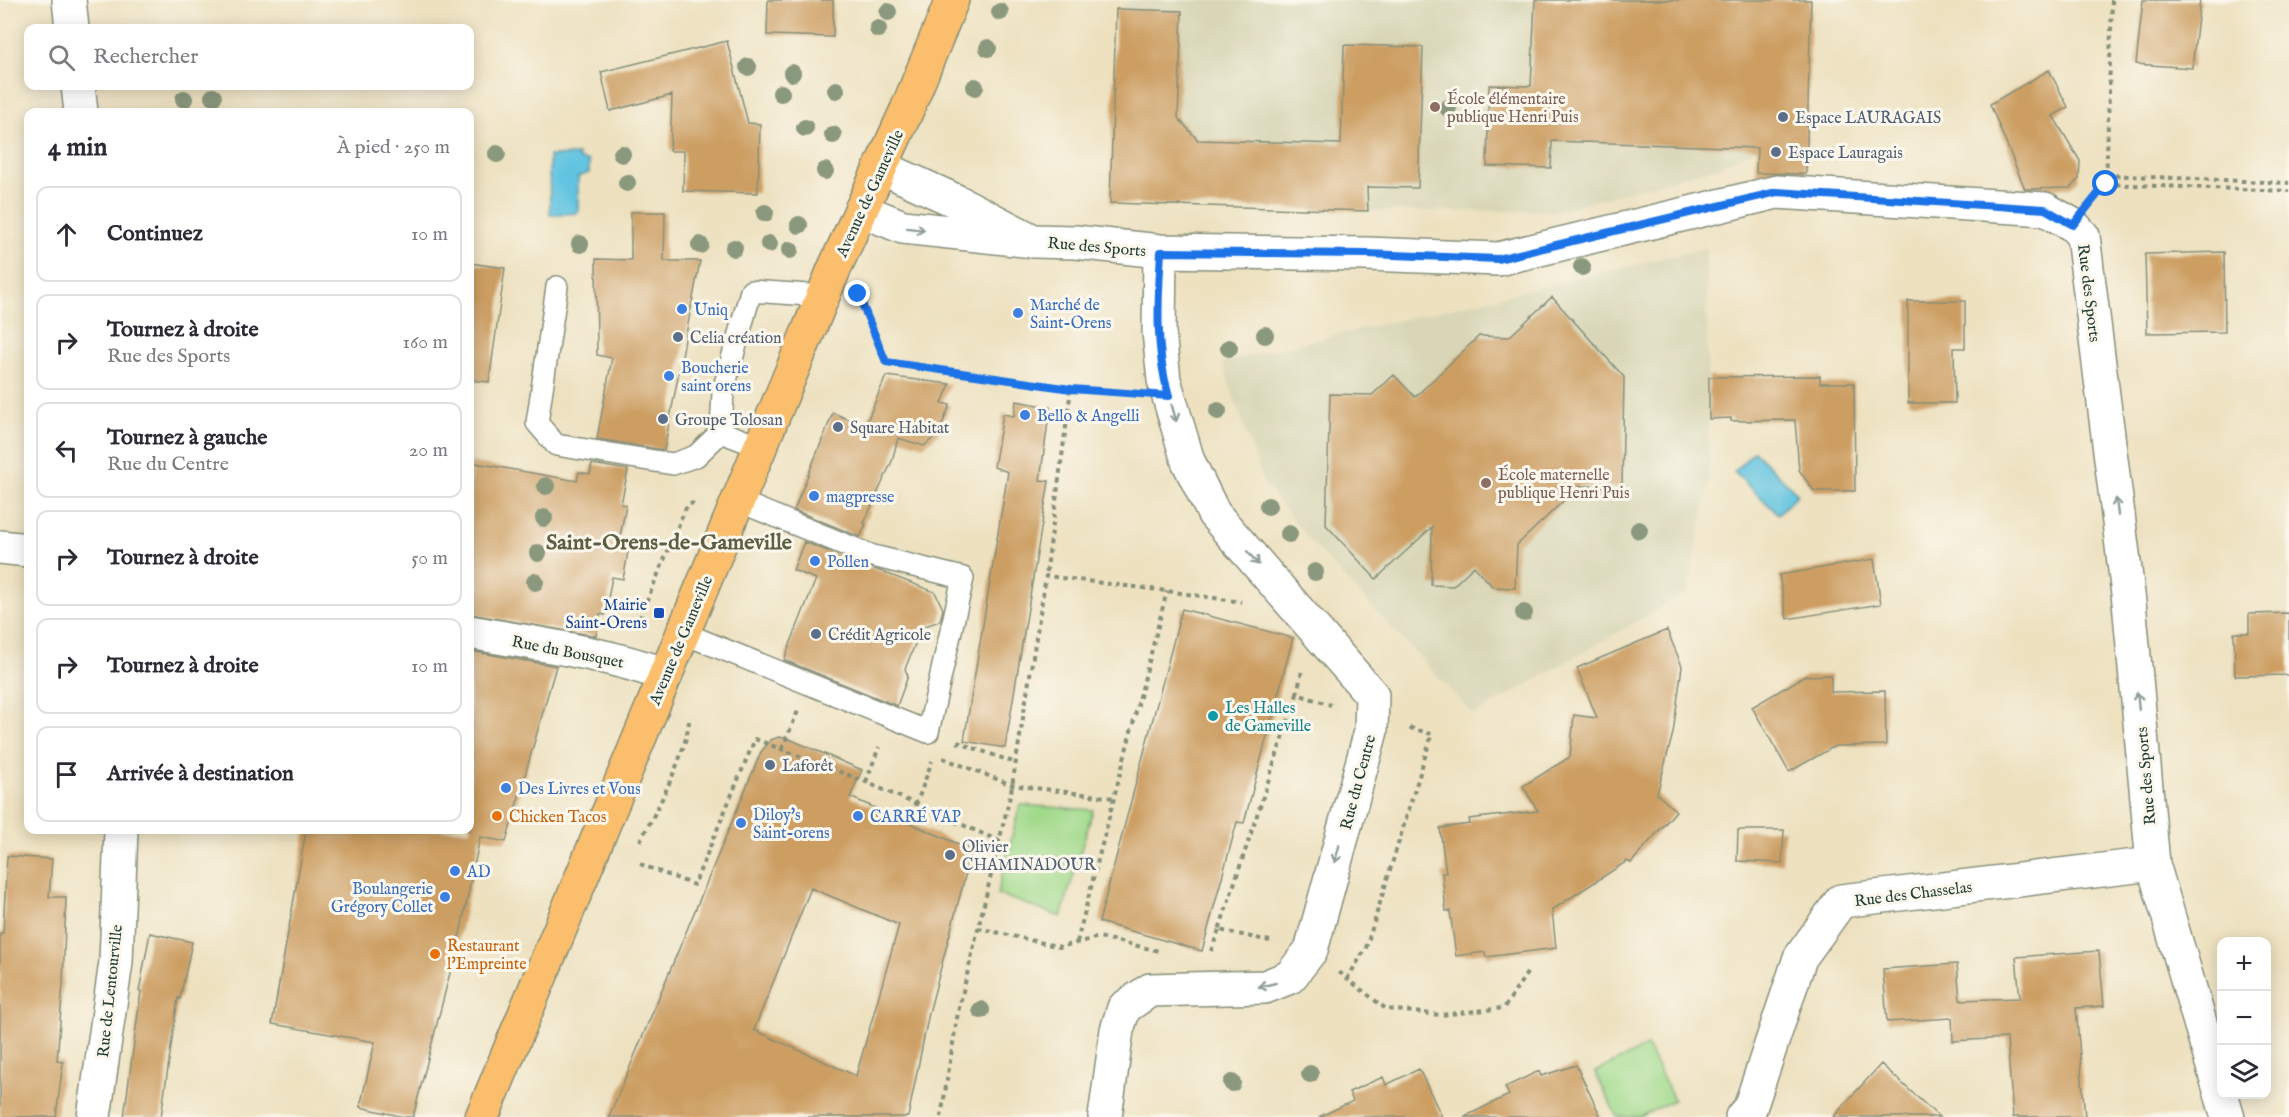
<!DOCTYPE html>
<html lang="fr">
<meta charset="utf-8">
<style>
:root{--surface:#fff;--page:#f2f2f3;--text:#2b2b33;--muted:#7c7c81;--line:#e1e1e2}
body{margin:0;font-family:"IM FELL English",serif;background:var(--page);color:var(--text)}
.controls{position:absolute;right:18px;bottom:18px;display:grid;overflow:hidden;border-radius:12px;box-shadow:0 3px 15px #0003}
.controls button{width:54px;height:54px;display:grid;place-items:center;padding:0;border:0;border-bottom:2px solid var(--line);background:var(--surface);color:var(--text);font:30px sans-serif}
.stop{position:absolute;width:18px;height:18px;margin:-14px;border:4px solid #1a73e8;border-radius:50%;background:#fff}
.stop.end{background:#1a73e8;border-color:#fff;box-shadow:0 2px 6px #0008}
.list{margin:0;padding:0;list-style:none}
h2{display:flex;justify-content:space-between;align-items:center;height:78px;margin:0;padding:0 24px;font-size:26px}
h2 small{font-size:20px;font-weight:400;color:var(--muted)}
.list li{display:grid;grid-template-columns:39px 1fr auto;gap:18px;align-items:center;box-sizing:border-box;height:96px;margin:0 12px 12px;padding:0 12px;border:2px solid var(--line);border-radius:12px}
.list b{display:block;font-size:22px;white-space:nowrap}
.list p{margin:0;font-size:20px;white-space:nowrap;color:var(--muted)}
.list em{font-size:20px;font-style:normal;color:var(--muted)}
.icon{flex:none;width:33px;height:33px;fill:none;stroke:currentColor;stroke-width:2;stroke-linecap:round;stroke-linejoin:round}
.map{position:relative;flex:none;width:2289px;height:1117px;overflow:hidden}
.search{position:absolute;background:var(--surface);box-shadow:0 3px 15px #0003;left:24px;top:24px;width:450px;height:66px;display:flex;align-items:center;gap:15px;box-sizing:border-box;padding:0 21px;border-radius:12px;color:var(--muted);font-size:22px}
.panel{position:absolute;background:var(--surface);box-shadow:0 3px 15px #0003;left:24px;top:108px;width:450px;height:726px;border-radius:12px}
.map>svg:first-child{display:block}
</style>
<div class="map">
<svg width="2289" height="1117" viewBox="0 0 2289 1117">
<rect width="100%" height="100%" fill="#fbf7ec"/>
<filter id="ink" filterUnits="userSpaceOnUse"><feTurbulence type="fractalNoise" baseFrequency=".0167" numOctaves="2"/><feDisplacementMap in="SourceGraphic" scale="12" xChannelSelector="R" yChannelSelector="G"/><feConvolveMatrix kernelMatrix="1 2 1 2 8 2 1 2 1" color-interpolation-filters="sRGB"/></filter>
<filter id="wash" filterUnits="userSpaceOnUse"><feTurbulence type="fractalNoise" baseFrequency=".008" numOctaves="4" result="noise"/><feDisplacementMap in="SourceGraphic" scale="24" xChannelSelector="R" yChannelSelector="G"/><feGaussianBlur stdDeviation="1.35" result="paint"/><feColorMatrix in="noise" values="0 0 0 0 0 0 0 0 0 0 0 0 0 0 0 0 0 1.4 0 .05"/><feComposite in="paint" operator="in"/></filter>
<g filter="url(#wash)">
<rect width="100%" height="100%" fill="#ede1c0"/>
<path fill="#d8d6b6" d="M 1132,0 L 1582,0 L 1757,148 L 1718,167 L 1557,211 L 1368,211 L 1110,203 L 1116,9 Z
M 1706,248 L 1709,483 L 1688,592 L 1474,715 L 1311,542 L 1263,482 L 1222,362 Z"/>
<path fill="#a2da8c" stroke="#608c60" stroke-width="1.5" d="M 1020,805 L 1093,810 L 1061,917 L 997,894 Z
M 1647,1046 L 1674,1100 L 1640,1117 L 1617,1117 L 1595,1072 Z"/>
<path fill="#62c4e0" stroke="#40808a" stroke-width="1.5" d="M 578,155 L 578,159 L 589,161 L 589,173 L 578,177 L 578,213 L 550,215 L 549,156 Z
M 1754,451 L 1798,494 L 1778,514 L 1734,472 Z"/>
<g id="blocks">
<path fill="#cc9e62" fill-rule="evenodd" d="M 768,0 L 833,0 L 833,37 L 767,35 Z
M 1535,0 L 1811,0 L 1806,174 L 1756,173 L 1757,148 L 1552,141 L 1551,168 L 1487,166 L 1489,85 L 1531,86 Z
M 2143,0 L 2200,0 L 2192,68 L 2136,64 Z
M 1116,9 L 1182,11 L 1178,118 L 1198,140 L 1341,144 L 1344,45 L 1423,47 L 1418,188 L 1367,187 L 1368,211 L 1110,203 Z
M 727,41 L 748,123 L 760,124 L 758,193 L 683,191 L 684,151 L 670,151 L 672,95 L 610,111 L 601,72 Z
M 2049,70 L 2068,107 L 2053,116 L 2080,161 L 2079,179 L 2070,188 L 2025,189 L 1990,104 Z
M 631,212 L 665,212 L 664,261 L 700,261 L 664,450 L 597,439 L 612,358 L 597,355 L 596,259 L 631,260 Z
M 2224,252 L 2225,332 L 2147,333 L 2145,254 Z
M 470,263 L 505,268 L 489,382 L 470,380 Z
M 1552,297 L 1624,377 L 1622,487 L 1579,486 L 1517,545 L 1515,588 L 1493,587 L 1474,566 L 1453,586 L 1431,585 L 1432,527 L 1376,579 L 1326,525 L 1330,394 L 1372,395 L 1394,375 L 1415,397 L 1479,336 L 1509,337 Z
M 1908,301 L 1965,301 L 1965,348 L 1954,348 L 1955,403 L 1908,403 Z
M 886,376 L 950,384 L 942,403 L 950,405 L 938,434 L 924,446 L 898,438 L 892,461 L 864,523 L 866,524 L 860,537 L 794,510 L 833,413 L 865,426 Z
M 1820,376 L 1820,383 L 1854,383 L 1855,491 L 1814,491 L 1799,470 L 1795,420 L 1731,421 L 1731,418 L 1709,419 L 1709,377 Z
M 1016,401 L 1050,407 L 1040,480 L 1049,481 L 1005,748 L 964,741 L 1008,472 L 994,467 L 1003,414 L 1014,416 Z
M 470,462 L 577,481 L 579,472 L 590,474 L 592,464 L 628,470 L 621,504 L 626,505 L 619,542 L 629,544 L 626,564 L 623,579 L 612,577 L 605,615 L 600,614 L 596,636 L 470,614 Z
M 804,542 L 935,592 L 943,609 L 940,621 L 922,627 L 905,669 L 908,676 L 897,706 L 784,660 L 816,579 L 793,570 Z
M 1874,559 L 1881,604 L 1787,619 L 1779,575 Z
M 1182,609 L 1293,638 L 1244,823 L 1237,822 L 1202,951 L 1099,922 Z
M 2289,613 L 2289,675 L 2235,676 L 2234,633 L 2249,633 L 2249,614 Z
M 1667,630 L 1682,666 L 1673,733 L 1657,794 L 1676,811 L 1631,863 L 1627,861 L 1552,910 L 1556,948 L 1486,957 L 1485,952 L 1456,956 L 1450,911 L 1446,911 L 1442,873 L 1446,873 L 1440,828 L 1470,824 L 1469,819 L 1538,811 L 1523,786 L 1570,757 L 1574,715 L 1597,718 L 1577,668 Z
M 470,651 L 556,666 L 506,842 L 480,837 L 460,934 L 413,1117 L 404,1117 L 360,1107 L 375,1042 L 272,1024 L 306,830 L 470,830 Z
M 1831,675 L 1831,692 L 1885,691 L 1886,745 L 1835,746 L 1789,772 L 1752,707 L 1805,676 Z
M 779,737 L 789,739 L 862,770 L 850,797 L 972,850 L 929,1013 L 908,1117 L 609,1117 L 761,752 L 771,740 ZM 811,888 L 899,925 L 856,1076 L 754,1030 Z
M 1738,830 L 1784,830 L 1782,863 L 1737,861 Z
M 7,856 L 52,859 L 49,897 L 66,897 L 63,983 L 57,1061 L 63,1062 L 56,1117 L 0,1117 L 0,933 L 3,933 Z
M 150,933 L 192,942 L 180,999 L 178,998 L 161,1117 L 124,1117 L 141,991 L 139,991 Z
M 2099,951 L 2104,1006 L 2076,1008 L 2085,1117 L 2013,1117 L 2007,1038 L 1953,1041 L 1952,1018 L 1887,1022 L 1883,969 L 1957,964 L 1960,1000 L 2020,998 L 2016,957 Z
M 1881,1064 L 1939,1117 L 1833,1117 Z
M 1576,1065 L 1601,1117 L 1464,1117 L 1509,1095 L 1505,1087 L 1539,1071 L 1541,1076 Z
M 1419,1069 L 1442,1117 L 1319,1117 L 1353,1101 L 1349,1092 L 1383,1077 L 1386,1085 Z"/>
</g>
</g>
<g filter="url(#ink)">
<use href="#blocks" fill-opacity="0" stroke="#868f7a" stroke-width="1.5"/>
<g fill="none" stroke-linecap="round" stroke-linejoin="round">
<g stroke="#868f7a" stroke-width="24">
<path id="lane" d="M 557,287 L 537,423 L 556,445 L 673,464 L 696,456 L 721,432
M 760,447 L 721,432 L 723,391 L 751,291 L 823,296
M 683,633 L 928,732 L 963,578 L 873,556 L 738,501"/>
</g>
<g stroke="#868f7a" stroke-width="36">
<path id="street" d="M 69,0 L 72,28
M 78,86 L 81,112
M 861,210 L 903,227 L 1033,241 L 958,202 L 881,167
M 1033,241 L 1075,242 L 1160,251 L 1367,254 L 1498,259 L 1777,192 L 2045,209 L 2073,225 L 2083,236 L 2129,602 L 2153,864 L 2228,1117
M 0,547 L 28,550
M 470,632 C 535,644 603,652 666,675
M 94,1117 L 116,962 L 121,830
M 1105,1117 L 1117,1030 L 1124,1008 L 1150,990 L 1265,987 L 1290,977 L 1311,950 L 1371,731 L 1372,695 L 1214,514 L 1188,461 L 1164,380 L 1159,332 L 1160,251
M 1742,1117 L 1750,1108 L 1800,958 L 1841,901 L 2153,864"/>
</g>
<g stroke="#868f7a" stroke-width="36">
<path id="primary" d="M 482,1117 L 835,267 L 906,112 L 952,0"/>
</g>
<path stroke="#868f7a" stroke-width="4" stroke-dasharray="4.5 4.5" stroke-linecap="butt" d="M 2106,175 L 2289,183
M 2106,184 L 2112,0
M 2095,197 L 2106,184 L 2289,191
M 861,302 L 886,362 L 1071,389 L 1046,576
M 1071,389 L 1130,393
M 636,627 L 687,505 L 697,502
M 1297,694 L 1302,671
M 957,742 L 1016,763
M 782,749 L 798,711
M 943,758 L 1012,785 L 1114,798
M 866,782 L 879,747
M 916,805 L 932,761
M 640,841 C 657,810 686,755 689,721
M 640,864 L 694,885 L 755,739 L 866,782 L 999,841
M 978,928 L 1060,947 L 1099,937 L 1159,951
M 1270,941 L 1219,930 L 1297,694 L 1331,705
M 1077,942 L 1167,591
M 1211,951 L 1219,930
M 1339,972 L 1386,1009 L 1441,1015 L 1504,1008 L 1529,970
M 1347,979 L 1366,948 L 1432,734 L 1407,727
M 941,1117 L 958,1012 L 1011,792 L 1046,576 L 1167,591 L 1241,602"/>
<use href="#lane" stroke="#fff" stroke-width="21"/>
<use href="#street" stroke="#fff" stroke-width="33"/>
<use href="#primary" stroke="#fabe6d" stroke-width="33"/>
</g>
<g fill="#8a987d">
<circle cx="888" cy="12" r="9"/>
<circle cx="1000" cy="12" r="9"/>
<circle cx="878" cy="29" r="9"/>
<circle cx="988" cy="48" r="9"/>
<circle cx="748" cy="67" r="9"/>
<circle cx="792" cy="73" r="9"/>
<circle cx="975" cy="87" r="9"/>
<circle cx="836" cy="90" r="9"/>
<circle cx="781" cy="93" r="9"/>
<circle cx="213" cy="97" r="9"/>
<circle cx="184" cy="99" r="9"/>
<circle cx="1448" cy="108" r="9"/>
<circle cx="805" cy="128" r="9"/>
<circle cx="833" cy="135" r="9"/>
<circle cx="497" cy="154" r="9"/>
<circle cx="622" cy="154" r="9"/>
<circle cx="825" cy="171" r="9"/>
<circle cx="627" cy="183" r="9"/>
<circle cx="765" cy="213" r="9"/>
<circle cx="799" cy="225" r="9"/>
<circle cx="580" cy="244" r="9"/>
<circle cx="769" cy="244" r="9"/>
<circle cx="700" cy="245" r="9"/>
<circle cx="734" cy="248" r="9"/>
<circle cx="790" cy="250" r="9"/>
<circle cx="1582" cy="267" r="9"/>
<circle cx="1265" cy="335" r="9"/>
<circle cx="1229" cy="348" r="9"/>
<circle cx="1218" cy="411" r="9"/>
<circle cx="546" cy="486" r="9"/>
<circle cx="1268" cy="506" r="9"/>
<circle cx="544" cy="518" r="9"/>
<circle cx="1639" cy="530" r="9"/>
<circle cx="1289" cy="534" r="9"/>
<circle cx="538" cy="553" r="9"/>
<circle cx="1315" cy="572" r="9"/>
<circle cx="535" cy="582" r="9"/>
<circle cx="1524" cy="613" r="9"/>
<circle cx="981" cy="1010" r="9"/>
<circle cx="1310" cy="1074" r="9"/>
<circle cx="1232" cy="1083" r="9"/>
</g>
<defs><path id="oneway-shaft" d="M-6 0H5M1.5-3L5.5 0L1.5 3" fill="none" stroke-width="1.6" stroke-linecap="round" stroke-linejoin="round" transform="scale(1.5)"/></defs>
<g stroke="#8f9e9a">
<use href="#oneway-shaft" transform="translate(916 229) rotate(7)"/>
<use href="#oneway-shaft" transform="translate(1174 413) rotate(74)"/>
<use href="#oneway-shaft" transform="translate(2117 507) rotate(-97)"/>
<use href="#oneway-shaft" transform="translate(1253 558) rotate(49)"/>
<use href="#oneway-shaft" transform="translate(2138 701) rotate(-95)"/>
<use href="#oneway-shaft" transform="translate(1337 854) rotate(105)"/>
<use href="#oneway-shaft" transform="translate(1267 985) rotate(167)"/>
</g>
</g>
<g fill="none" stroke-linecap="round" stroke-linejoin="round" filter="url(#ink)">
<path stroke="#1a73e8" stroke-width="8" d="M 858,294 L 886,362 L 1071,389 L 1169,396 C 1155,350 1158,300 1161,252 L 1367,254 L 1498,259 L 1777,192 L 2045,209 L 2073,225 L 2106,184"/>
</g>
<g fill="#8d6e63" stroke="#fbf7ec" stroke-width="2">
<circle cx="1435" cy="107" r="6"/>
<circle cx="1486" cy="483" r="6"/>
</g>
<g fill="#5c6f8a" stroke="#fbf7ec" stroke-width="2">
<circle cx="1783" cy="117" r="6"/>
<circle cx="1776" cy="152" r="6"/>
<circle cx="678" cy="337" r="6"/>
<circle cx="663" cy="419" r="6"/>
<circle cx="838" cy="427" r="6"/>
<circle cx="816" cy="634" r="6"/>
<circle cx="770" cy="765" r="6"/>
<circle cx="950" cy="855" r="6"/>
</g>
<g fill="#3f7fe0" stroke="#fbf7ec" stroke-width="2">
<circle cx="682" cy="309" r="6"/>
<circle cx="1018" cy="313" r="6"/>
<circle cx="669" cy="376" r="6"/>
<circle cx="1025" cy="415" r="6"/>
<circle cx="814" cy="496" r="6"/>
<circle cx="815" cy="561" r="6"/>
<circle cx="506" cy="788" r="6"/>
<circle cx="858" cy="816" r="6"/>
<circle cx="741" cy="823" r="6"/>
<circle cx="455" cy="871" r="6"/>
<circle cx="445" cy="897" r="6"/>
</g>
<rect fill="#1a4fb4" stroke="#fbf7ec" stroke-width="2" x="653" y="607" width="12" height="12" rx="3"/>
<circle fill="#0f9aa8" stroke="#fbf7ec" stroke-width="2" cx="1213" cy="716" r="6"/>
<g fill="#e8710a" stroke="#fbf7ec" stroke-width="2">
<circle cx="497" cy="816" r="6"/>
<circle cx="435" cy="954" r="6"/>
</g>
<g text-anchor="middle" stroke-width="6" stroke-linejoin="round" paint-order="stroke">
<g font-size="16" fill="#785e54" stroke="#fbf7ec" text-anchor="start">
<text x="1447" y="104">École élémentaire<tspan x="1447" dy="18">publique Henri Puis</tspan></text>
<text x="1498" y="480">École maternelle<tspan x="1498" dy="18">publique Henri Puis</tspan></text>
</g>
<g font-size="16" fill="#4e5e75" stroke="#fbf7ec" text-anchor="start">
<text x="1795" y="123">Espace LAURAGAIS</text>
<text x="1788" y="158">Espace Lauragais</text>
<text x="690" y="343">Celia création</text>
<text x="675" y="425">Groupe Tolosan</text>
<text x="850" y="433">Square Habitat</text>
<text x="828" y="640">Crédit Agricole</text>
<text x="782" y="771">Laforêt</text>
<text x="962" y="852">Olivier<tspan x="962" dy="18">CHAMINADOUR</tspan></text>
</g>
<g font-size="16" fill="#1f3d34" stroke="#fbf7ec">
<text transform="translate(869 193) rotate(-65)" y="6">Avenue de Gameville</text>
<text transform="translate(1097 246) rotate(5)" y="6">Rue des Sports</text>
<text transform="translate(2090 293) rotate(83)" y="6">Rue des Sports</text>
<text transform="translate(680 640) rotate(-67)" y="6">Avenue de Gameville</text>
<text transform="translate(568 651) rotate(11)" y="6">Rue du Bousquet</text>
<text transform="translate(2145 776) rotate(-95)" y="6">Rue des Sports</text>
<text transform="translate(1357 782) rotate(-75)" y="6">Rue du Centre</text>
<text transform="translate(1913 893) rotate(-7)" y="6">Rue des Chasselas</text>
<text transform="translate(109 991) rotate(-84)" y="6">Rue de Lentourville</text>
</g>
<g font-size="16" fill="#366cbe" stroke="#fbf7ec" text-anchor="start">
<text x="1030" y="310">Marché de<tspan x="1030" dy="18">Saint-Orens</tspan></text>
<text x="694" y="315">Uniq</text>
<text x="681" y="373">Boucherie<tspan x="681" dy="18">saint orens</tspan></text>
<text x="1037" y="421">Bello &amp; Angelli</text>
<text x="826" y="502">magpresse</text>
<text x="827" y="567">Pollen</text>
<text x="518" y="794">Des Livres et Vous</text>
<text x="753" y="820">Diloy's<tspan x="753" dy="18">Saint-orens</tspan></text>
<text x="870" y="822">CARRÉ VAP</text>
<text x="467" y="877">AD</text>
<text x="433" y="894" text-anchor="end">Boulangerie<tspan x="433" dy="18">Grégory Collet</tspan></text>
</g>
<g font-size="16" fill="#164399" stroke="#fbf7ec" text-anchor="end">
<text x="647" y="610">Mairie<tspan x="647" dy="18">Saint-Orens</tspan></text>
</g>
<g font-size="16" fill="#0d838f" stroke="#fbf7ec" text-anchor="start">
<text x="1225" y="713">Les Halles<tspan x="1225" dy="18">de Gameville</tspan></text>
</g>
<g font-size="16" fill="#c56008" stroke="#fbf7ec" text-anchor="start">
<text x="509" y="822">Chicken Tacos</text>
<text x="447" y="951">Restaurant<tspan x="447" dy="18">l'Empreinte</tspan></text>
</g>
<g font-size="22" font-weight="bold" fill="#5c5f44" stroke="#fbf7ec">
<text x="669" y="549">Saint-Orens-de-Gameville</text>
</g>
</g>
</svg>
<div class="controls">
<button>+</button>
<button>−</button>
<button><svg class="icon" aria-label="layers" viewBox="0 0 24 24"><path d="M12 4l9 5-9 5-9-5zM3 14l9 5 9-5"/></svg></button>
</div>
<div class="stop" style="left:2106px;top:184px"></div>
<div class="stop end" style="left:858px;top:294px"></div>
<div class="search"><svg class="icon" aria-label="search" viewBox="0 0 24 24"><circle cx="10" cy="10" r="6"/><path d="M15 15l6 6"/></svg>Rechercher</div>
<section class="panel">
<h2>4 min<small>À pied · 250 m</small></h2>
<ul class="list">
<li><svg class="icon" aria-label="ahead" viewBox="0 0 24 24"><path d="M12 20V5M6 11l6-6 6 6"/></svg><div><b>Continuez</b></div><em>10 m</em></li>
<li><svg class="icon" aria-label="right" viewBox="0 0 24 24"><path d="M7 20v-9h11M14 6l5 5-5 5"/></svg><div><b>Tournez à droite</b><p>Rue des Sports</p></div><em>160 m</em></li>
<li><svg class="icon" aria-label="left" viewBox="0 0 24 24"><path d="M17 20v-9H6M10 6l-5 5 5 5"/></svg><div><b>Tournez à gauche</b><p>Rue du Centre</p></div><em>20 m</em></li>
<li><svg class="icon" aria-label="right" viewBox="0 0 24 24"><path d="M7 20v-9h11M14 6l5 5-5 5"/></svg><div><b>Tournez à droite</b></div><em>50 m</em></li>
<li><svg class="icon" aria-label="right" viewBox="0 0 24 24"><path d="M7 20v-9h11M14 6l5 5-5 5"/></svg><div><b>Tournez à droite</b></div><em>10 m</em></li>
<li><svg class="icon" aria-label="arrive" viewBox="0 0 24 24"><path d="M6 21V4h12l-3 4 3 4H6"/></svg><div><b>Arrivée à destination</b></div></li>
</ul>
</section>
</div>
